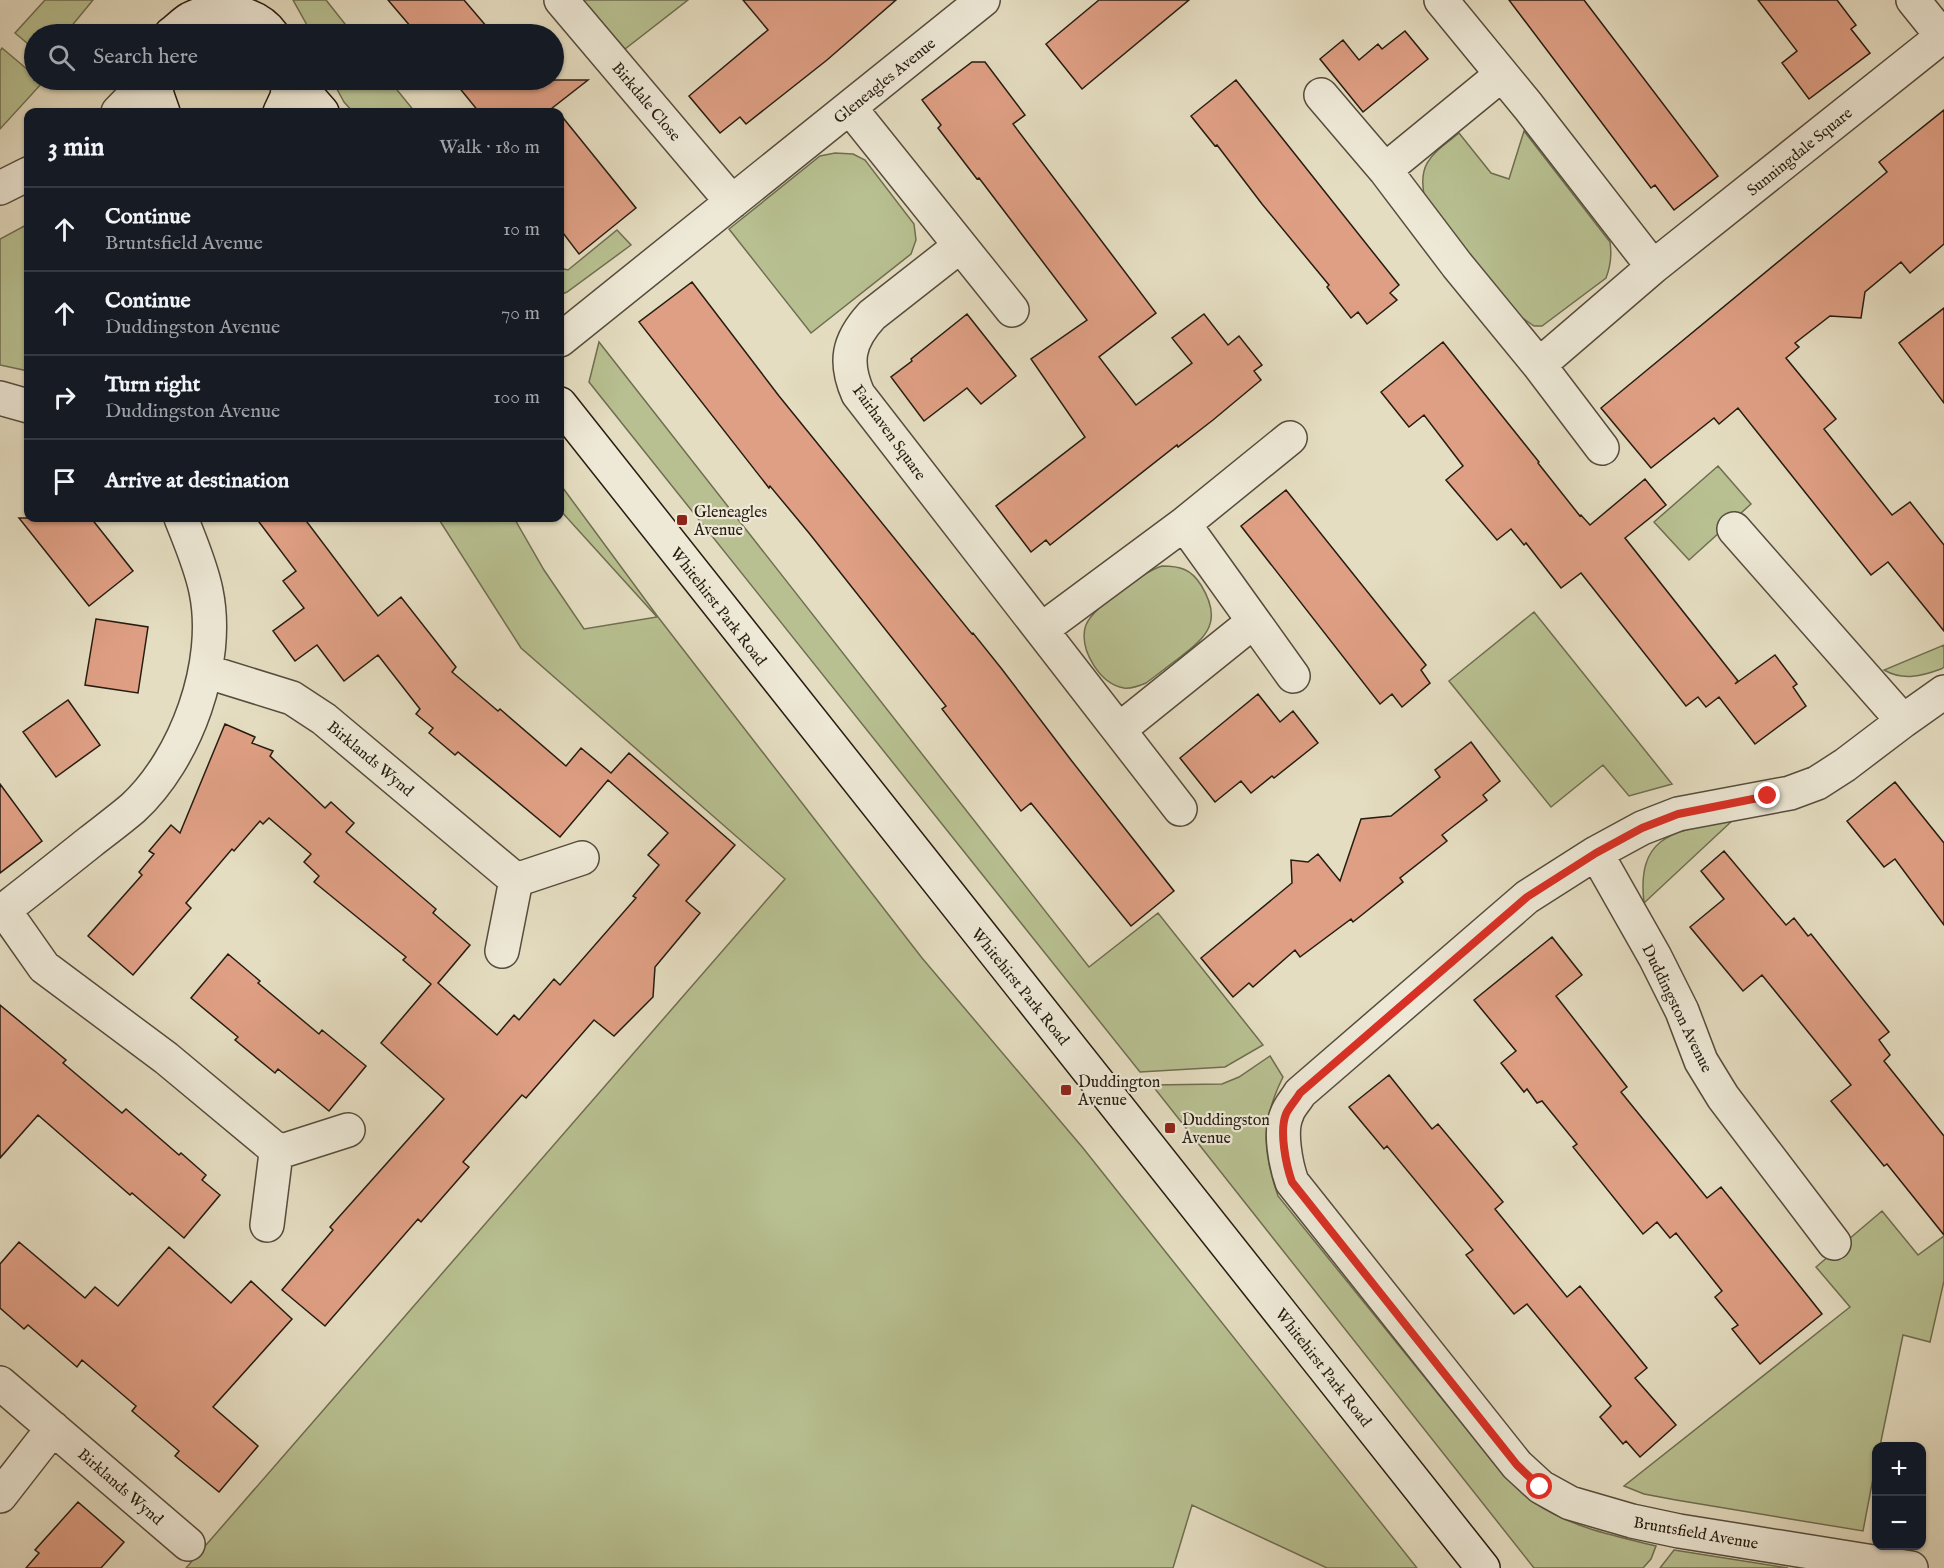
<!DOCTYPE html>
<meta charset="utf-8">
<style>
:root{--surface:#171b24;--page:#20242c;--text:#f1f3f6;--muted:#9ea1a6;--line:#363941}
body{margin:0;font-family:"IM FELL English",serif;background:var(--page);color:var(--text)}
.controls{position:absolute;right:18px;bottom:18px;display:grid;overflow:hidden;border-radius:12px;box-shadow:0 2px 4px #0004}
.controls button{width:54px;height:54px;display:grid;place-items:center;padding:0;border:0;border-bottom:2px solid var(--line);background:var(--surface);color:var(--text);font:30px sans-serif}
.stop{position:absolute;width:18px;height:18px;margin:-14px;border:4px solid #d93025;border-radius:50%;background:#fff}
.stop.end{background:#d93025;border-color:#fff;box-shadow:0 2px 6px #0008}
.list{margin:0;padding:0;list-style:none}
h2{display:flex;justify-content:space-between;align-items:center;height:78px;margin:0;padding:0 24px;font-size:26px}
h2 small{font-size:20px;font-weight:400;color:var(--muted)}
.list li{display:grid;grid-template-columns:39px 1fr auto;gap:18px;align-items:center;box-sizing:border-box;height:84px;padding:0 24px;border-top:2px solid var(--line)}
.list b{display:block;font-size:22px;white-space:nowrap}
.list p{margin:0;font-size:20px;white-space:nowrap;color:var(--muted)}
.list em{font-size:20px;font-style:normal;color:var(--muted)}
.icon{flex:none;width:33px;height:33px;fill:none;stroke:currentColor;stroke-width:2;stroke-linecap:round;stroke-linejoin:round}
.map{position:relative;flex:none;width:1944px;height:1568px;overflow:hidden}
.search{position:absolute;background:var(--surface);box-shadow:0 2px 4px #0004;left:24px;top:24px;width:540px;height:66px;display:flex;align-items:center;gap:15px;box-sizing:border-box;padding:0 21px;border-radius:33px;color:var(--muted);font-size:22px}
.panel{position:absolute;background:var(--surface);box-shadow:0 2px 4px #0004;left:24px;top:108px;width:540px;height:414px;border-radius:12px}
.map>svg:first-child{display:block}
</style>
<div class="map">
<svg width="1944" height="1568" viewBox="0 0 1944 1568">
<rect width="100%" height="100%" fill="#e5ddc1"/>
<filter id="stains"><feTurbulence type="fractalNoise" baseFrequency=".00333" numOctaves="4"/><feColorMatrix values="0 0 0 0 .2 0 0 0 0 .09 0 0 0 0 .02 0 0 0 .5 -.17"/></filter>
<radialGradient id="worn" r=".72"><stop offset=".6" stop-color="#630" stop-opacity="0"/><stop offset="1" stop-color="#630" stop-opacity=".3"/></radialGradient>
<path fill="#b8c091" stroke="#6f6e51" stroke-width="1.5" d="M 45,0 L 93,0 L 65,34 L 34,34 L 34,49 L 15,33 Z
M 293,0 L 326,0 L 353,34 L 312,34 Z
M 581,0 L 688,0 L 625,49 Z
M 2,48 L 34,75 L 34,80 L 40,80 L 43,82 L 0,129 L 0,51 Z
M 332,80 L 389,80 L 415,112 L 353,112 L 344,102 Z
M 1524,131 L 1610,242 C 1612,255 1611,265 1606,278 L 1542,326 L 1534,326 L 1515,313 L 1425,199 C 1416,162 1434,153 1459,133 L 1491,173 L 1509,179 Z
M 835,153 L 853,154 L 865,160 L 914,224 L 916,240 L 911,254 L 811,333 L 729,229 L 820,156 Z
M 28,224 L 28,371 L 0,365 L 0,239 Z
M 617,230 L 631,245 L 567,292 L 560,295 L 560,268 L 568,270 Z
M 599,342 L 1089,967 L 1158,913 L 1263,1045 L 1225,1067 L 1140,1072 L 589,382 Z
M 1718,466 L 1751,504 L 1689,560 L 1654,522 Z
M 560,484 L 658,617 L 922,958 L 1083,1148 L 1417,1568 L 1327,1568 L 1192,1505 L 1173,1568 L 186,1568 L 785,879 L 521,648 L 438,518 L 514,518 L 544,570 L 584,629 L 657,617 L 560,510 Z
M 1162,566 C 1180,566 1191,569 1201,585 C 1223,621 1208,636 1179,658 C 1168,666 1157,675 1146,683 C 1139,686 1131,689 1124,688 C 1100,684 1080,651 1085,628 C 1089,609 1144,572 1162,566 Z
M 1534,612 L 1672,784 L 1629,796 L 1603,765 L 1551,807 L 1449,681 Z
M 1944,645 L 1944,667 L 1941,669 C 1922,676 1903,681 1884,670 Z
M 1733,820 L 1644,903 C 1636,833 1676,831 1733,820 Z
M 1270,1056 L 1283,1077 C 1261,1121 1262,1150 1278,1196 L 1502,1473 C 1512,1483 1522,1494 1533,1502 C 1570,1527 1614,1536 1656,1546 L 1651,1559 L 1643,1568 L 1534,1568 L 1152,1085 L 1222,1084 L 1239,1077 Z
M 1882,1211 L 1918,1255 L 1944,1236 L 1944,1281 L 1930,1342 L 1903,1335 L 1880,1446 L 1876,1446 L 1876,1463 L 1863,1531 L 1676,1500 L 1644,1494 L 1624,1486 L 1850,1307 L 1816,1267 Z
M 1674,1550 L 1788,1568 L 1660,1568 Z"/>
<path fill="#df9f84" stroke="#261c11" stroke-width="1.5" d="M 388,0 L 464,0 L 493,34 L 417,34 Z
M 743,0 L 896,0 L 827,60 L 746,124 L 740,117 L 720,133 L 689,96 L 768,30 Z
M 1099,0 L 1189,0 L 1082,89 L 1046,44 Z
M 1509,0 L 1584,0 L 1718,176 L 1674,210 L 1655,185 L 1651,188 Z
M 1758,0 L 1837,0 L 1856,25 L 1851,29 L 1870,53 L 1809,99 L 1782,63 L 1797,51 Z
M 1405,31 L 1428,59 L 1363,112 L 1320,59 L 1343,40 L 1359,60 L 1378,44 L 1382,49 Z
M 972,62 L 985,62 L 1025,115 L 1013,124 L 1156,313 L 1099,357 L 1136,405 L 1192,363 L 1172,338 L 1204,314 L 1228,345 L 1239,336 L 1262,365 L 1254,371 L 1261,380 L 1213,420 L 1178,447 L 1177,445 L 1050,545 L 1046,540 L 1031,552 L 996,506 L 1085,437 L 1031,359 L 1087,320 L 979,178 L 977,179 L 938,128 L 941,125 L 922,100 Z
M 453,80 L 588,80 L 547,112 L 479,112 Z
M 1236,80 L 1399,285 L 1390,293 L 1397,300 L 1367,324 L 1358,312 L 1351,318 L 1327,287 L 1329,285 L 1262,204 L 1217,145 L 1215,146 L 1191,116 Z
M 1944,110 L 1944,244 L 1910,273 L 1901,262 L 1865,292 L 1861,318 L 1830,316 L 1795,343 L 1799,347 L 1786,358 L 1836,419 L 1824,429 L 1892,515 L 1910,502 L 1944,545 L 1944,631 L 1888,562 L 1871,575 L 1738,408 L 1719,424 L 1714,418 L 1651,468 L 1601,408 L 1887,172 L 1879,162 Z
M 560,114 L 636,208 L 579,254 L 560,229 Z
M 692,282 L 779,396 L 972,634 L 973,633 L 1001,668 L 1071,760 L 1174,891 L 1131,926 L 1031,803 L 1021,811 L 942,709 L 946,706 L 809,533 L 770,486 L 769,488 L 639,322 Z
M 1944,308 L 1944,403 L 1899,343 Z
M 967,314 L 1016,376 L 981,404 L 967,388 L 924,421 L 891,377 L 912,361 L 911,359 Z
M 1443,342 L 1539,462 L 1538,463 L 1580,516 L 1581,515 L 1590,525 L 1645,479 L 1666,505 L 1625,538 L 1738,681 L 1735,684 L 1775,655 L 1797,684 L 1793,687 L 1806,706 L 1755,744 L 1719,697 L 1706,707 L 1698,697 L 1686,706 L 1581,573 L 1561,588 L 1526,543 L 1524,545 L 1511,529 L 1497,540 L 1446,480 L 1463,466 L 1424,415 L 1409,427 L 1381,392 Z
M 1286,490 L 1426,665 L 1421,670 L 1430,683 L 1402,707 L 1392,694 L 1380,704 L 1241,526 Z
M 19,518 L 91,518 L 133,571 L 89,606 Z
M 256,518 L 304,518 L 378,616 L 401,597 L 456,667 L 452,672 L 498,711 L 500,709 L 566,766 L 581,748 L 611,773 L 629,753 L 735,845 L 686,901 L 700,913 L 655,967 L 653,997 L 614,1036 L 594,1020 L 526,1098 L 522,1095 L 463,1162 L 469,1167 L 421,1222 L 418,1219 L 325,1326 L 282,1290 L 333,1230 L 330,1227 L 444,1099 L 381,1043 L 431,984 L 403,960 L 406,957 L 314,882 L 319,876 L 304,862 L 311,854 L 269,818 L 263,824 L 260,821 L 234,851 L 232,849 L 186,903 L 191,908 L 133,975 L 88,936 L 142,875 L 139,872 L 154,854 L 149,851 L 171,825 L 180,833 L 225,724 L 255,737 L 252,743 L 273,751 L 270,756 L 325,808 L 331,802 L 354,823 L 346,832 L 436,909 L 433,913 L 470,945 L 438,983 L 497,1035 L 514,1015 L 519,1020 L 554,979 L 560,985 L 636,898 L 633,896 L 659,865 L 648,855 L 668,833 L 608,780 L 560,837 L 458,752 L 455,755 L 429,733 L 433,728 L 416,714 L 420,709 L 378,655 L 344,681 L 317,645 L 295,661 L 273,631 L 304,608 L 283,581 L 296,571 Z
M 96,619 L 148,627 L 138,693 L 85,685 Z
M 1258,694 L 1280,722 L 1293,711 L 1318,743 L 1274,778 L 1272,776 L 1251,793 L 1241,781 L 1215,802 L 1180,758 Z
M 68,700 L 100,745 L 56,777 L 23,732 Z
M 1471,742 L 1500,781 L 1483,795 L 1487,800 L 1442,835 L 1447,841 L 1400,878 L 1403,882 L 1353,922 L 1351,919 L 1300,957 L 1295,950 L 1253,987 L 1249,983 L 1233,997 L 1201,958 L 1292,883 L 1291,860 L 1308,862 L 1318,854 L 1340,881 L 1361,819 L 1391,816 L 1440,777 L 1435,770 Z
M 1895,782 L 1944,843 L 1944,925 L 1895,859 L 1884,867 L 1847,821 Z
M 0,784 L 42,841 L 0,873 Z
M 1724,851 L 1786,925 L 1794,918 L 1808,936 L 1811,934 L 1889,1032 L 1879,1040 L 1890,1055 L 1884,1061 L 1944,1136 L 1944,1235 L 1887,1164 L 1884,1166 L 1831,1101 L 1851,1085 L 1762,975 L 1743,991 L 1690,927 L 1724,899 L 1701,871 Z
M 1552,937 L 1582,975 L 1556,996 L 1627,1087 L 1621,1092 L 1707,1198 L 1721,1187 L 1822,1314 L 1760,1364 L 1732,1329 L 1738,1325 L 1715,1297 L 1722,1291 L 1676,1233 L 1670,1238 L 1657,1222 L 1643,1234 L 1573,1147 L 1577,1144 L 1542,1101 L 1537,1103 L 1527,1089 L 1524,1092 L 1501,1063 L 1516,1051 L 1474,1000 Z
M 228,954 L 260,981 L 258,983 L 319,1034 L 322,1030 L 366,1066 L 329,1111 L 278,1069 L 275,1073 L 235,1040 L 238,1037 L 191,998 Z
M 0,1005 L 66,1060 L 63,1063 L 122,1113 L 126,1109 L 179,1155 L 181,1153 L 206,1175 L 202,1180 L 220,1195 L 184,1238 L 132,1193 L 130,1195 L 38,1115 L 0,1158 Z
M 1389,1075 L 1432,1129 L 1438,1124 L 1503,1202 L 1495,1209 L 1567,1297 L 1580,1286 L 1647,1368 L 1635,1378 L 1676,1425 L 1640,1457 L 1626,1441 L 1623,1444 L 1600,1417 L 1611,1406 L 1527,1304 L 1514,1314 L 1466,1255 L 1473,1250 L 1387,1146 L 1384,1149 L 1349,1107 Z
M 19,1242 L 85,1298 L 95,1287 L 118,1306 L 169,1247 L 231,1303 L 251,1281 L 292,1319 L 213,1407 L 258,1446 L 219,1492 L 175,1456 L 179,1451 L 132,1411 L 136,1406 L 82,1360 L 77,1367 L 28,1325 L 24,1329 L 0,1308 L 0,1264 Z
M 78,1502 L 124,1542 L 101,1568 L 26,1568 L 39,1553 L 35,1550 Z"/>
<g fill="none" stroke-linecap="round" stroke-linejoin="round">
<g stroke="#564c3d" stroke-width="36">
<path id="street" d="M 561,0 L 732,202
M 1441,0 L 1528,106 L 1653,267
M 1913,0 L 1942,36
M 1321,95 L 1385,170 L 1457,265 L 1539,365 L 1602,448
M 850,108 L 1012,310
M 118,112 L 149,80
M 1385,170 L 1501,75
M 0,188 L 28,174
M 960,246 L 872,315 C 848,341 844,362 858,394 L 1180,809
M 560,340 L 983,0
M 1539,365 L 1653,267 L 1944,35
M 0,398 L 28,406
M 1184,524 L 1293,676
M 1734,529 L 1903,721
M 1041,630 L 1184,524 L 1290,438
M 205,671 L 292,698 L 324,719 L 516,880
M 1120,729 L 1253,622
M 1596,853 L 1655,957 L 1682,1011 L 1701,1061 L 1723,1097 L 1834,1243
M 4,910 L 44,967 L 166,1058 L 279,1152
M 0,913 C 30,890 60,866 90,842 C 104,831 119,820 133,808 C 186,759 221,663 206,591 C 201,566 190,541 181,518
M 502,951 L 516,880 L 582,858
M 267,1225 L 276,1153 L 348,1130
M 0,1383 L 188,1544
M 0,1496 L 53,1428
M 1911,1568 L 1679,1531 L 1632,1521 L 1570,1503 L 1541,1487 L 1517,1465 L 1292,1182 C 1286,1165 1279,1131 1287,1114 C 1289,1107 1296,1100 1300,1093 L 1527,897 L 1596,853 L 1642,828 L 1678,814 L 1790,793 L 1817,783 L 1845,765 L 1903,721 L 1944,692"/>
</g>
<g stroke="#261c11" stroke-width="36">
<path id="secondary" d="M 171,34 C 177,30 183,23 190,19 C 215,6 255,10 272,34
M 156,80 L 157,95 L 163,112
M 294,80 L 322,112
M 280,112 L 287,97 L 289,80
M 560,404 L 1483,1568"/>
</g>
<use href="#street" stroke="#eee9d7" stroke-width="33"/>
<use href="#secondary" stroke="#eee9d7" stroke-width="33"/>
</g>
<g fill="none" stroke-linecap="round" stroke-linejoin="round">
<path stroke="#d93025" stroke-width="8" d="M 1540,1487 L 1517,1465 L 1292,1182 C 1286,1165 1279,1131 1286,1114 C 1289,1107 1296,1100 1300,1093 L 1527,897 L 1596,853 L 1642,828 L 1678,814 L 1768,796"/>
</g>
<g fill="#8f2418" stroke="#eee9d7" stroke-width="2">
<rect x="676" y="514" width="12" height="12" rx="3"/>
<rect x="1060" y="1084" width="12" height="12" rx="3"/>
<rect x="1164" y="1122" width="12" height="12" rx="3"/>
</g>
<g text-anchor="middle" stroke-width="4.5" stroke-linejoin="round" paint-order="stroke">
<g font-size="16" fill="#261c11" stroke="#eee9d7">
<text transform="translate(884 80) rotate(-39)" y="6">Gleneagles Avenue</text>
<text transform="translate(647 101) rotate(50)" y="6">Birkdale Close</text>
<text transform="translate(1799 151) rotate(-39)" y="6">Sunningdale Square</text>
<text transform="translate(890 432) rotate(54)" y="6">Fairhaven Square</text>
<text transform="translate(719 606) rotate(52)" y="6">Whitehirst Park Road</text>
<text transform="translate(371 758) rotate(40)" y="6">Birklands Wynd</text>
<text transform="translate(1021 986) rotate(51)" y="6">Whitehirst Park Road</text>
<text transform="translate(1678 1008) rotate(64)" y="6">Duddingston Avenue</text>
<text transform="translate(1324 1367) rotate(52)" y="6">Whitehirst Park Road</text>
<text transform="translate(121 1486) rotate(41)" y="6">Birklands Wynd</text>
<text transform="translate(1696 1532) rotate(10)" y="6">Bruntsfield Avenue</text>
</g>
<g font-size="16" fill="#261c11" stroke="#eee9d7" text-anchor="start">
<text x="694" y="517">Gleneagles<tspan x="694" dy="18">Avenue</tspan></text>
<text x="1078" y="1087">Duddington<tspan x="1078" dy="18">Avenue</tspan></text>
<text x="1182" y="1125">Duddingston<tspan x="1182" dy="18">Avenue</tspan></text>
</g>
</g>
<rect width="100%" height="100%" filter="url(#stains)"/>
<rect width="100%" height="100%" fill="url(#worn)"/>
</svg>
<div class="controls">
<button>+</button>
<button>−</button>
</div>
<div class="stop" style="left:1540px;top:1487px"></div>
<div class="stop end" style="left:1768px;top:796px"></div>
<div class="search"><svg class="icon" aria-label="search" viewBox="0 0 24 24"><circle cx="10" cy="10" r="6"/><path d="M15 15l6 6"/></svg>Search here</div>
<section class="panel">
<h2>3 min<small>Walk · 180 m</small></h2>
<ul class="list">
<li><svg class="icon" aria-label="ahead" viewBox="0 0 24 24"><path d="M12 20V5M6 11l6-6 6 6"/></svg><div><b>Continue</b><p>Bruntsfield Avenue</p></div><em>10 m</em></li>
<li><svg class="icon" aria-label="ahead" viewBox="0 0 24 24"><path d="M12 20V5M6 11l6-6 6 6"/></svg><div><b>Continue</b><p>Duddingston Avenue</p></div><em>70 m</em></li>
<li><svg class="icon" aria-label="right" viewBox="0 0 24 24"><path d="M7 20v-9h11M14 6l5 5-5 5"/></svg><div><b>Turn right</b><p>Duddingston Avenue</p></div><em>100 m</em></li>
<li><svg class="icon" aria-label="arrive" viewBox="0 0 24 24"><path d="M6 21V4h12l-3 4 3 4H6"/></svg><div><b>Arrive at destination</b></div></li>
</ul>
</section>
</div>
